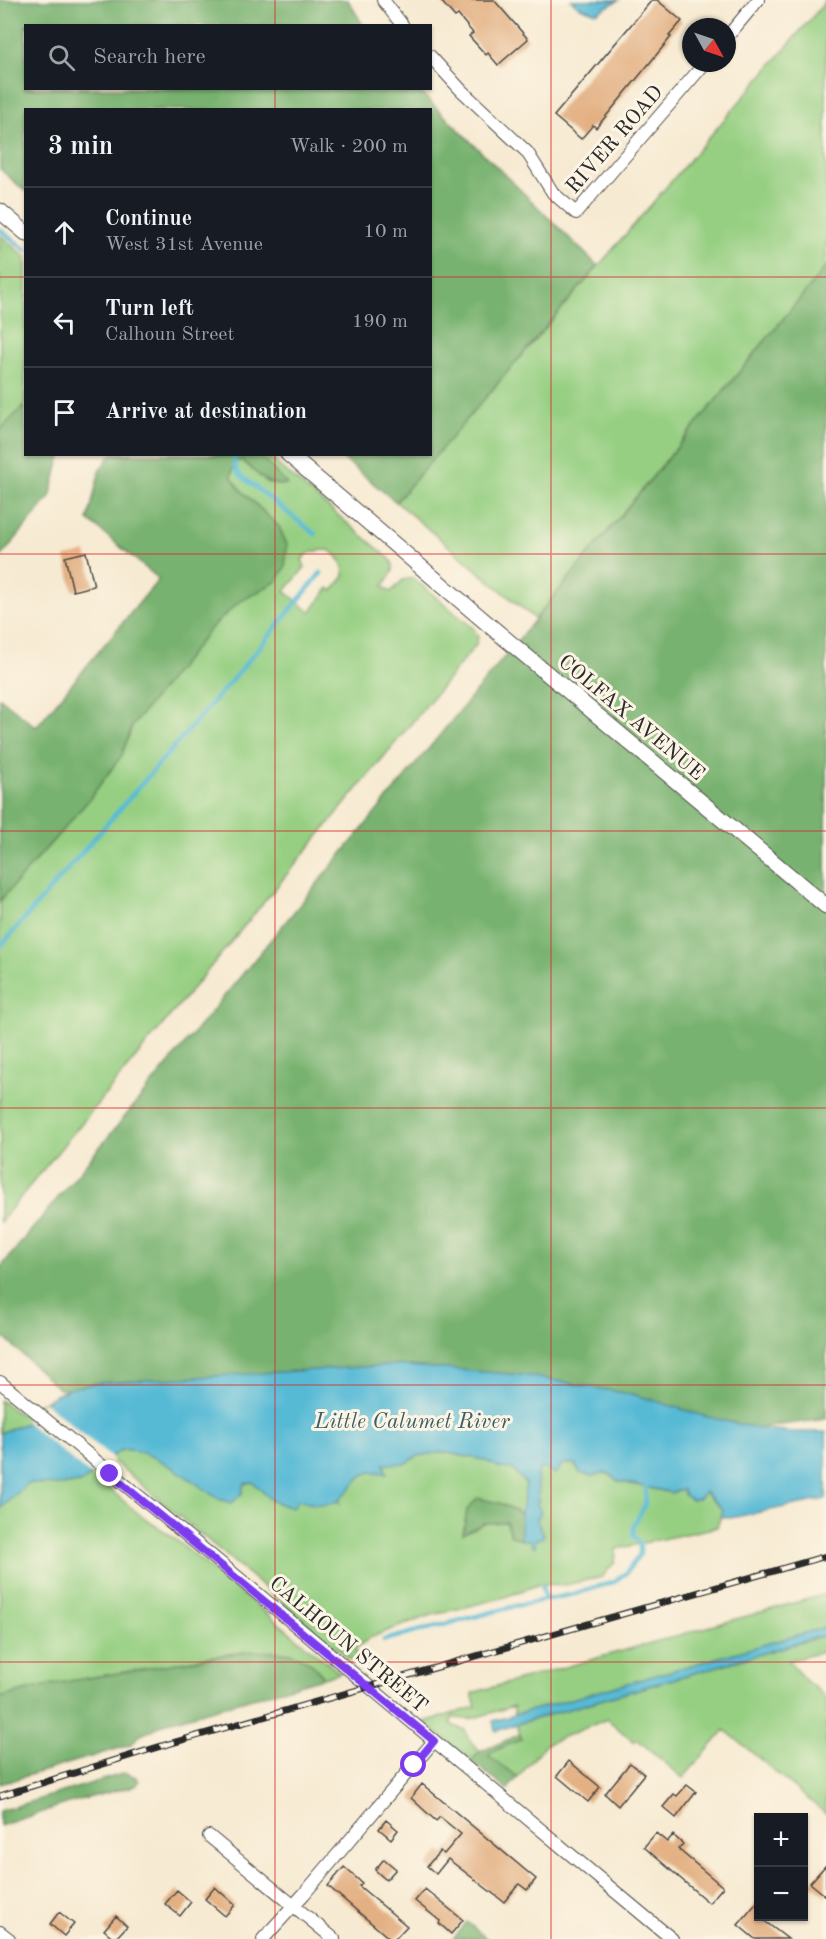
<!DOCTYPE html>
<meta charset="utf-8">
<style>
:root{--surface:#171b24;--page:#242831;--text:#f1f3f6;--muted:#9ea1a6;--line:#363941}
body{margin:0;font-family:"Old Standard TT",serif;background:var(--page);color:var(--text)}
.controls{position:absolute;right:18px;bottom:18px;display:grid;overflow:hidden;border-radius:0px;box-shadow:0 2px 4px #0004}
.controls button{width:54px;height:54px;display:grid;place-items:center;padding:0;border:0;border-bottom:2px solid var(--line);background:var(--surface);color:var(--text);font:30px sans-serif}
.compass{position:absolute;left:682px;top:18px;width:54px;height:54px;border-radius:50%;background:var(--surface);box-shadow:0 2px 4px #0004;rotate:130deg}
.stop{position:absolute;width:18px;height:18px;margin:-14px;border:4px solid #7c3aed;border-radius:50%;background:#fff}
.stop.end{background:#7c3aed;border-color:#fff;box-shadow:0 2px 6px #0008}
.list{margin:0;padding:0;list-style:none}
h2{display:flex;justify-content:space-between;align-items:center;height:78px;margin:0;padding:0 24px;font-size:26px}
h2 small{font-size:20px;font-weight:400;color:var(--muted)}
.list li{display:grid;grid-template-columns:39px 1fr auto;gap:18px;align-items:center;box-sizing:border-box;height:90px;padding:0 24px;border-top:2px solid var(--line)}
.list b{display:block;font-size:22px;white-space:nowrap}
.list p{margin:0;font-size:20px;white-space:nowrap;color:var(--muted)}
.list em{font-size:20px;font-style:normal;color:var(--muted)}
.icon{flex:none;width:33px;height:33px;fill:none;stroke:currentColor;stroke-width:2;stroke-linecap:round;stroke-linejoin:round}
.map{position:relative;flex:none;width:826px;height:1939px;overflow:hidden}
.search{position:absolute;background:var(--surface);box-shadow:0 2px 4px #0004;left:24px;top:24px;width:408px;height:66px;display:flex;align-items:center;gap:15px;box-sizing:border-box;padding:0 21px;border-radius:0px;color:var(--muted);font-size:22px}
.panel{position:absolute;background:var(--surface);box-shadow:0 2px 4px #0004;left:24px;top:108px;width:408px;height:348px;border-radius:0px}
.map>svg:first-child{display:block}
</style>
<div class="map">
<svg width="826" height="1939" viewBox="0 0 826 1939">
<rect width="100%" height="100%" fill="#fcf5e5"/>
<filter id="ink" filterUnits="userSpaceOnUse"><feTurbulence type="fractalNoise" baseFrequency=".0167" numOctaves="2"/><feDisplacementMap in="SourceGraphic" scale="12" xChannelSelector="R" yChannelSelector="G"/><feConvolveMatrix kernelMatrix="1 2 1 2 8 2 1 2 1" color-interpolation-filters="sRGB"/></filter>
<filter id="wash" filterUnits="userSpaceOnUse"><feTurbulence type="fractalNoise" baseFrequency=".008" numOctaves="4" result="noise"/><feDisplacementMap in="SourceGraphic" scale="24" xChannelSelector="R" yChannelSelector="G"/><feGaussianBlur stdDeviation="1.35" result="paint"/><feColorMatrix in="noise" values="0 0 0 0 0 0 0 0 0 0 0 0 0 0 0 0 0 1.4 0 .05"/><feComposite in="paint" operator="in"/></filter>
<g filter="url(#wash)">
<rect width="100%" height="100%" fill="#f7ead2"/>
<path fill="#96cf82" stroke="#607d56" stroke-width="1.5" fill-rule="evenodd" d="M 826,1 L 826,267 L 535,619 L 396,502 Z
M 0,235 L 26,257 L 25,405 L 0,430 Z
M 259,455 L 266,455 L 389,558 C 399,569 389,577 383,586 L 391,592 L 403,580 L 413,578 L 474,629 L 478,637 L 476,645 L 0,1222 L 0,901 L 87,802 L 122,755 L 132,726 L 211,628 L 239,602 L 277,581 L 285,567 L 287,545 L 279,527 L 240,489 L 231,476 L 235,462 L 242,460 L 268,483 L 287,484 ZM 328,550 C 339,554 344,565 344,576 L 333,591 L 329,588 L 310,612 L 285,591 L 305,567 L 302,560 C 308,551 318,550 328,550 Z
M 50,1398 L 29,1422 L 0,1433 L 0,1400 L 19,1414 Z
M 431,1449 L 575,1464 L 576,1468 L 592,1476 L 601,1473 L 610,1474 L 618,1481 L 672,1493 L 683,1489 L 704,1492 L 723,1510 L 717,1527 L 616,1549 L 615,1562 L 602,1577 L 565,1585 L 540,1584 L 502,1598 L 428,1616 L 371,1637 L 355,1649 L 360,1661 L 357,1665 L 111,1459 L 116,1452 L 123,1450 L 140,1450 L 156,1458 L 251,1475 L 339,1500 L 340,1472 ZM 467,1510 L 521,1513 L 520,1528 L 511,1535 L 506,1522 L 484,1523 L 463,1534 Z
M 93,1475 L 146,1520 L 166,1532 L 340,1673 L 323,1678 C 317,1664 296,1654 282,1652 C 277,1651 272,1653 268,1652 C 231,1650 195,1660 158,1666 C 106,1676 51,1681 0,1698 L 0,1509 L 28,1483 L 79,1483 Z
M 826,1594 L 826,1627 L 515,1716 L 514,1706 L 470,1719 L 452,1718 L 451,1722 L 454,1726 L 465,1730 L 468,1738 L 480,1752 L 471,1761 L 424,1722 L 476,1707 L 472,1693 Z
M 826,1635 L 826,1651 L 788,1661 L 806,1681 L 826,1697 L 826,1814 L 725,1730 L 683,1778 L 637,1739 L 634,1742 L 607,1719 L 546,1744 L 518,1777 L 487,1756 L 494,1751 L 521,1739 L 517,1724 Z"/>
<path fill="#78b270" stroke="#526e4e" stroke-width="1.5" d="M 0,0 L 348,0 L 363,25 L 26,26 L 26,88 L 417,89 L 598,266 L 396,502 L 339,455 L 430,454 L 430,110 L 26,110 L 25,191 L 0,169 Z
M 826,267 L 826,1419 L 756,1428 L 463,1390 L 59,1389 L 0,1334 L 0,1268 Z
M 25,405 L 26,454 L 63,455 L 60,459 L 50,497 L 0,558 L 0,430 Z
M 112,454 L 259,455 L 287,484 C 268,489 256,472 242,460 L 235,462 L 231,476 L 240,489 L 279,527 L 287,545 L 285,567 L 277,581 L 239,602 L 211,628 L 132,726 L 122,755 L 87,802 L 0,901 L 0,698 L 36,727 L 159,579 L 88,520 L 100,469 Z
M 477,1498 L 500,1503 L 521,1513 L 521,1540 L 511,1535 L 506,1522 L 484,1523 L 463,1534 L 467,1510 Z
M 255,1651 C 265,1652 275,1651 284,1652 C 298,1653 318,1666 323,1678 L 168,1722 L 139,1736 L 130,1745 L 0,1784 L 0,1698 C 43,1684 88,1678 132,1671 C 173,1664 214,1656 255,1651 Z
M 520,1734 L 522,1739 L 494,1751 L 488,1756 L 518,1777 L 507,1790 L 471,1761 L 480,1752 Z
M 125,1773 L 136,1777 L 139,1781 L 137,1785 L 72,1802 L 0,1826 L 0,1811 Z
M 467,1922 L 487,1939 L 453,1939 Z"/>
<path fill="#57bad5" stroke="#417280" stroke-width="1.5" d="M 571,0 L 619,0 L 596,13 L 578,6 Z
M 396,1365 L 524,1375 L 636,1395 L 704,1416 L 756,1428 L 792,1432 L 826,1432 L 826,1499 L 730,1518 L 720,1516 L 723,1510 L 705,1492 L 698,1499 L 692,1500 L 684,1495 L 683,1489 L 672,1493 L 618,1481 L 610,1474 L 601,1473 L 592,1476 L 580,1473 L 575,1464 L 562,1464 L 558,1472 L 553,1474 L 544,1468 L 540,1469 C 533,1481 542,1493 537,1505 L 541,1511 L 539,1517 L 536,1518 L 544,1535 L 542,1538 L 536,1539 L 535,1546 L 533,1546 L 530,1540 L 521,1540 L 521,1513 L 526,1484 L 512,1469 L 500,1468 L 484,1460 L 442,1452 L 418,1456 L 405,1464 L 384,1464 L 387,1474 C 359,1466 357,1484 339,1500 L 340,1503 L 337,1501 C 324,1508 312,1504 298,1500 L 292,1508 L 272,1501 L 253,1482 L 244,1484 L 242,1493 L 232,1503 L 219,1499 C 197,1485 144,1442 119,1451 C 117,1452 88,1478 84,1481 C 68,1488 45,1484 28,1483 L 0,1509 L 0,1433 L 29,1422 L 50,1398 L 68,1389 L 96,1383 Z
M 826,1627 L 826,1635 L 510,1726 L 497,1731 L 495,1730 L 493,1721 Z"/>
<path fill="#f7ead2" d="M 43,1401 L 114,1460 L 94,1478 L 25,1421 Z"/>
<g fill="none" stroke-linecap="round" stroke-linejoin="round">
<path stroke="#57bad5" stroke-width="4.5" d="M 0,230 L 26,250
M 234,454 L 235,467 L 240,475 L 315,534
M 0,947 L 238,673 L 321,573
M 542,1584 L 545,1599
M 384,1640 L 520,1605 L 574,1594 L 613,1582 L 620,1577 L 626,1573 L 640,1554 L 640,1544 L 633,1535 L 634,1525 L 645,1505 L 646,1484"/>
</g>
<g id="blocks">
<path fill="#e3b083" d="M 440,0 L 494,0 L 528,39 L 498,65 L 488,53 L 486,55 L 469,36 L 473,33 L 458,15 L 455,17 Z
M 652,0 L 657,0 L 682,21 L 669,36 L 671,37 L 612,109 L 596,128 L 593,125 L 581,139 L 554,116 Z
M 86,552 L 94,586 L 73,591 L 65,557 Z
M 569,1761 L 600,1787 L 588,1802 L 557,1776 Z
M 630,1763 L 644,1774 L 618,1806 L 605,1794 Z
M 422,1784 L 536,1879 L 527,1890 L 519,1884 L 504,1902 L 448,1859 L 436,1874 L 427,1866 L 440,1851 L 444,1854 L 461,1834 L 440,1817 L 436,1821 L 411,1798 Z
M 687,1785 L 696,1792 L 676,1818 L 663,1807 L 674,1794 L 677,1796 Z
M 386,1820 L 398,1830 L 391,1839 L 379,1829 Z
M 656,1833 L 667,1842 L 673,1835 L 683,1844 L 678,1849 L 723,1887 L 709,1903 L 644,1847 Z
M 384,1859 L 396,1869 L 386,1880 L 375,1870 Z
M 826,1865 L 826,1896 L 810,1883 Z
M 344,1867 L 362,1883 L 359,1886 L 407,1926 L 395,1939 L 390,1939 L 328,1886 Z
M 215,1887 L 235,1905 L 225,1916 L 205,1899 Z
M 425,1889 L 463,1920 L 451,1934 L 439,1923 L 440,1921 L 415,1901 Z
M 177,1890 L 191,1902 L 180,1916 L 165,1904 Z
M 759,1900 L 759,1917 L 788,1939 L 755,1939 L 738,1925 Z
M 59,1912 L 74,1924 L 64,1936 L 50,1924 Z
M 116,1916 L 127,1926 L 115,1939 L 104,1930 Z"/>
</g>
</g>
<g filter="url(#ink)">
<use href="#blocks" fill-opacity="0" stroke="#4a4844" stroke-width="1.5"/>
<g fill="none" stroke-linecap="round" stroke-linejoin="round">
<g stroke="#4a4844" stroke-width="14">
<path id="minor" d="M 383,0 L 403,26
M 727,37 L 758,0
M 430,56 L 461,90 L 527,152 L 553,193 L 576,213 L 705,63
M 0,1382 L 252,1589 L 672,1939
M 209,1836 L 334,1939
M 0,1932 L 9,1939
M 263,1939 L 304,1894 L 434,1741"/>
</g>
<g stroke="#4a4844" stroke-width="17">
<path id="tertiary" d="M 0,211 L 26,233
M 288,454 L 495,630 L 826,906"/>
</g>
<use href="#minor" stroke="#fff" stroke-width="12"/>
<use href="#tertiary" stroke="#fff" stroke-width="15"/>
<g stroke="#2b2b2b" stroke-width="7">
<path id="rail" d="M 0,1796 L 158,1747 L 826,1556"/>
</g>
<use href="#rail" stroke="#fcf5e5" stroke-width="4.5" stroke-dasharray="14" stroke-linecap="butt"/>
</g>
</g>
<g fill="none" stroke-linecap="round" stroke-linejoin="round" filter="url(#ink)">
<path stroke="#7c3aed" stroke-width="8" d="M 110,1474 L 434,1741 L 414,1765"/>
</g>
<path fill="none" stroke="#d62828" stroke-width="1.5" stroke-opacity="0.55" d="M 275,0 L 275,26M 551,0 L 551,1939M 275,88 L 275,110M 0,277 L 26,277M 430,277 L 826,277M 275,454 L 275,1939M 0,554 L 826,554M 0,831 L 826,831M 0,1108 L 826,1108M 0,1385 L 826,1385M 0,1662 L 826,1662"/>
<g text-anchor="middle" stroke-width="6" stroke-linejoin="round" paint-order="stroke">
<g font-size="21" fill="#2b2b2b" stroke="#fcf5e5">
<text transform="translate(614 139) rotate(-49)" y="7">RIVER ROAD</text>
<text transform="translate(632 717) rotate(40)" y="7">COLFAX AVENUE</text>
<text transform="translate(349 1644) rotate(40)" y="7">CALHOUN STREET</text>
</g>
<g font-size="22" font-style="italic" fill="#3a5d66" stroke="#fcf5e5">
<text x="412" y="1428">Little Calumet River</text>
</g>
</g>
</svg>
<div class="controls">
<button>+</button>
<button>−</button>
</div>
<svg class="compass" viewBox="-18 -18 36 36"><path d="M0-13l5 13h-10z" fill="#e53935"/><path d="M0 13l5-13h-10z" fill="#9ea1a6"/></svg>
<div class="stop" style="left:414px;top:1765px"></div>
<div class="stop end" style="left:110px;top:1474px"></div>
<div class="search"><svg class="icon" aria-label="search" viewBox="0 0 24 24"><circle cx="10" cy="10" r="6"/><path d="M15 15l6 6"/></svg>Search here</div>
<section class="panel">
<h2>3 min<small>Walk · 200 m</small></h2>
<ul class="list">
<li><svg class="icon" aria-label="ahead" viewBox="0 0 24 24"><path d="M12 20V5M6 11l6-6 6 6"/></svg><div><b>Continue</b><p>West 31st Avenue</p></div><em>10 m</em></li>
<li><svg class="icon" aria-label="left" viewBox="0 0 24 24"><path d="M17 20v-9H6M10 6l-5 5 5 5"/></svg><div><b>Turn left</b><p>Calhoun Street</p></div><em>190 m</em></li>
<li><svg class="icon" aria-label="arrive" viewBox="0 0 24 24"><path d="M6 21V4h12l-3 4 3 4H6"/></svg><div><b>Arrive at destination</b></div></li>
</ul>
</section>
</div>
